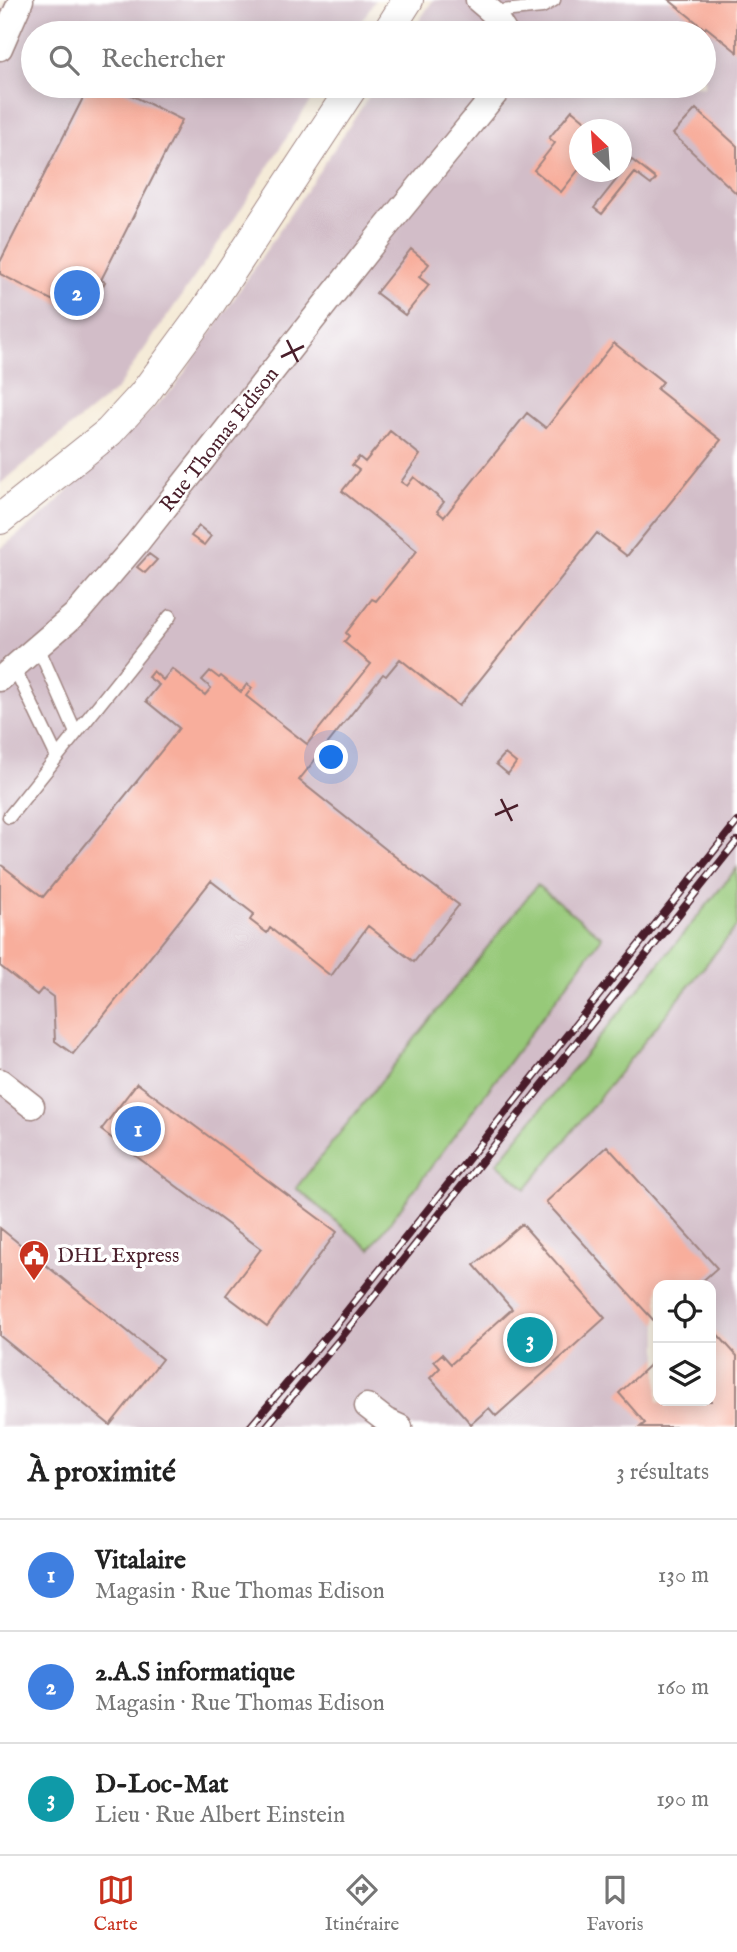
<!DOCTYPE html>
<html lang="fr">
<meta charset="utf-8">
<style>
:root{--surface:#fff;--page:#f2f2f2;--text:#222;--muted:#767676;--line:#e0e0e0;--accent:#c8321e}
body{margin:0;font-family:"IM FELL English",serif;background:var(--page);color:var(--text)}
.controls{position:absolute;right:21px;bottom:21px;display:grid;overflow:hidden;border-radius:14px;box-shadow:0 4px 18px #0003}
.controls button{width:63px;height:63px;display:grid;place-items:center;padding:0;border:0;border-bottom:2px solid var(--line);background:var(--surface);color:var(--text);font:35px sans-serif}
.compass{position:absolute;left:569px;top:119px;width:63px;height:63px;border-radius:50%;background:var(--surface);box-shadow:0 4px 18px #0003;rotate:335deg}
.you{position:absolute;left:332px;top:758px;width:24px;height:24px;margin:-18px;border:5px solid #fff;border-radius:50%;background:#1a73e8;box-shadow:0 0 0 10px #1a73e833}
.badge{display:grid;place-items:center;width:46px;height:46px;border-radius:50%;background:var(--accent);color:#fff;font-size:23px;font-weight:700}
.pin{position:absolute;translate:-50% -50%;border:4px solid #fff;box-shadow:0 2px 7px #0006}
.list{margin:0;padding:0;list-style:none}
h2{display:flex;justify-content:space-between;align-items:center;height:91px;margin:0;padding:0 28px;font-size:30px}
h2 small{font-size:23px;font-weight:400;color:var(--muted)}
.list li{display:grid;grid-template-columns:46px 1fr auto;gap:21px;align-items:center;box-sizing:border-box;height:112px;padding:0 28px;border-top:2px solid var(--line)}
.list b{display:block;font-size:26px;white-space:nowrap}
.list p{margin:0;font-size:23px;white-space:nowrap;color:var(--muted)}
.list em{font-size:23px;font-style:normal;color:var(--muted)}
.icon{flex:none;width:38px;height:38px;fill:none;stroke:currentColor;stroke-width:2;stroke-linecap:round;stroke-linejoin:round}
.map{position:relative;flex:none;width:737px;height:1427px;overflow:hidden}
.search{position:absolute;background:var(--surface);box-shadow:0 4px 18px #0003;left:21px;right:21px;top:21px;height:77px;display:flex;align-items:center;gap:18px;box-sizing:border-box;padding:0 24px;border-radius:38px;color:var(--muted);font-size:26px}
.sheet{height:427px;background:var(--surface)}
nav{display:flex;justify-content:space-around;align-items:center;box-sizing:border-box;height:98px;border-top:2px solid var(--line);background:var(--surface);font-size:19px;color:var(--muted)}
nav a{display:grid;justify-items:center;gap:4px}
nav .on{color:var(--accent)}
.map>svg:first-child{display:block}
</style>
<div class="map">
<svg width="737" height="1427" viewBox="0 0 737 1427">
<rect width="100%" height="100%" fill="#fff"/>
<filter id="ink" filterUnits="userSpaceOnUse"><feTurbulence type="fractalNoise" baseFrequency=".0143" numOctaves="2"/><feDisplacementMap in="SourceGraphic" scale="14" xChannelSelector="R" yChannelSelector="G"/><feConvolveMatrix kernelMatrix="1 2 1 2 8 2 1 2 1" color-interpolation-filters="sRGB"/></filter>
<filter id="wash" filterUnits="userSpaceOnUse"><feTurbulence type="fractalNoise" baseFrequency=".00686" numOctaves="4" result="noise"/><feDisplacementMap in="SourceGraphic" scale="28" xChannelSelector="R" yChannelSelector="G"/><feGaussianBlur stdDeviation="1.57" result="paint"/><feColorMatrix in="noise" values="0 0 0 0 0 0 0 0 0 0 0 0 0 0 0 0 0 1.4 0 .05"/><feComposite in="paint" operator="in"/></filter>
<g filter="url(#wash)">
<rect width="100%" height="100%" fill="#f5ebd8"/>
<path fill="#d2bdc8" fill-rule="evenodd" d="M 7,0 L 375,0 L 354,33 L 33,33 L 33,86 L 320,86 L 228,229 L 116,390 L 0,484 L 0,15 Z
M 433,0 L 737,0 L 737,868 L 498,1163 L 596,1104 L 737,926 L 737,1427 L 0,1427 L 0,549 L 42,516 L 174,388 L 376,86 L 704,86 L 704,33 L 411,33 ZM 580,130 L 622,130 L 622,172 L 580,172 ZM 537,885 L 601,937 L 296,1189 L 296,1188 ZM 658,1285 L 711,1285 L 711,1401 L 658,1401 Z"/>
<path fill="#97c979" stroke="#707452" stroke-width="2" d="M 737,868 L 737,926 L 526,1189 L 497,1163 Z
M 537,885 L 602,937 L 370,1249 L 296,1188 Z"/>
<g id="blocks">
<path fill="#f8ae9c" d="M 669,0 L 737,0 L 737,52 L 706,27 L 705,29 Z
M 89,86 L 113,86 L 182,120 L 101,280 L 105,282 L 101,290 L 97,288 L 83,316 L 0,274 L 0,262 Z
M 696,109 L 737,146 L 737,194 L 673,134 Z
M 572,110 L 596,130 L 580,130 L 580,150 L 574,158 L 580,162 L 580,168 L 561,192 L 534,170 L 555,143 L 549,138 Z
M 632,160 L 656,179 L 651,185 L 635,173 L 602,214 L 594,208 Z
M 411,249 L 429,264 L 419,277 L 429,285 L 405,315 L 376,293 Z
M 614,343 L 663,382 L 657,389 L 721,440 L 627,556 L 597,533 L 459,706 L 400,659 L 386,676 L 383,674 L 299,780 L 412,870 L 459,905 L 414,962 L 368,926 L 331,976 L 270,928 L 267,933 L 250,920 L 254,914 L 211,881 L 73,1054 L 55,1041 L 53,997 L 42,989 L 37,995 L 0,966 L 0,864 L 43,897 L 167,744 L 179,728 L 146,701 L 159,685 L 148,677 L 153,671 L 163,680 L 172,669 L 205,695 L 211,688 L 202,680 L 210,671 L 219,678 L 221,676 L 241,692 L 247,684 L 252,688 L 246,696 L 307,744 L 371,664 L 344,642 L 349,636 L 346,633 L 372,599 L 376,601 L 417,551 L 342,491 L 359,470 L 352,465 L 359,457 L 365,462 L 390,431 L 420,455 L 401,482 L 407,486 L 414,477 L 444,502 L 437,511 L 444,517 L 527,413 L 546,428 Z
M 199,526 L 211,536 L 204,545 L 191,536 Z
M 149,554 L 157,560 L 145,573 L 137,567 Z
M 505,754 L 516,763 L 508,774 L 496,764 Z
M 137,1083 L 337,1232 L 267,1326 L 226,1295 L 261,1249 L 101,1130 Z
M 607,1146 L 717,1268 L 698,1285 L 658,1285 L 658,1321 L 656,1323 L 546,1202 Z
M 522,1224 L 605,1318 L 496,1416 L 489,1408 L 471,1424 L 430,1378 L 440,1368 L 434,1361 L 442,1354 L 451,1364 L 512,1309 L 474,1265 Z
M 0,1228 L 162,1359 L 110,1425 L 0,1336 Z
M 711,1327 L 737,1356 L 737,1427 L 640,1427 L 645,1423 L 619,1393 L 658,1357 L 658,1401 L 711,1401 Z"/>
</g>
</g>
<g filter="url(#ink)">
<use href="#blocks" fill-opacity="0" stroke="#a08582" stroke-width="2"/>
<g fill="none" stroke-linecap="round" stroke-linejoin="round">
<g stroke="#a08582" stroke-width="15">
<path id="service" d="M 492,12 L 542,7 L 554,0
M 38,647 L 76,733
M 14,667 L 57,757
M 9,817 L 170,616"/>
</g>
<g stroke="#a08582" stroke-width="27">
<g id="minor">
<path d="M 478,0 L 492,12 L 505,33"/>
<path d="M 0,48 L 21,0"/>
<path id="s1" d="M 0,679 L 78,612 L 137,543 L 382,232 L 496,93 L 499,86"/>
<path d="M 0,1081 L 32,1106"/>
<path d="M 367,1406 L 385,1420 L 400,1427"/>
</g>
</g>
<g stroke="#a08582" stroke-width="32">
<path id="tertiary" d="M 387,33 L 408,0
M 0,519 L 109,432 L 143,395 L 205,311 L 353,86"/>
</g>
<use href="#service" stroke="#fff" stroke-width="12"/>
<use href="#minor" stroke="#fff" stroke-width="24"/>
<use href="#tertiary" stroke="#fff" stroke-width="30"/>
<g stroke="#4a1f2b" stroke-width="8">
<path id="rail" d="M 250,1427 L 331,1331 L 737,822
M 266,1427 L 340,1339 L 737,841"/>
</g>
<use href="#rail" stroke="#fff" stroke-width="5" stroke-dasharray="16" stroke-linecap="butt"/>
</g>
</g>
<path fill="none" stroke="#4a1f2b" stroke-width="2.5" d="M 287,340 L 298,362M 281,357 L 304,346M 501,799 L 512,821M 495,815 L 518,805"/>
<defs>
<g id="civic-pin" transform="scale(1.575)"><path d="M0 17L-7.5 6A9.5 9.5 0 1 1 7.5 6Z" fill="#c8321e" stroke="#fff"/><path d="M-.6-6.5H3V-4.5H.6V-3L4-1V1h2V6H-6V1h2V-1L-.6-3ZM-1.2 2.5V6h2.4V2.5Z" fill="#fff"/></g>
</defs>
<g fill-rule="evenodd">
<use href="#civic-pin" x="34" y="1255"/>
</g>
<g text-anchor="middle" stroke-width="7" stroke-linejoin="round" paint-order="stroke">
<g font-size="21" fill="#4a1f2b" stroke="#fff">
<text dy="7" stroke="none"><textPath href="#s1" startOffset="326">Rue Thomas Edison</textPath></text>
</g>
<g font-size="21" fill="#4a1f2b" stroke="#fff" text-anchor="start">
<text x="57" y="1262">DHL Express</text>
</g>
</g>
</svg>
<div class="controls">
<button><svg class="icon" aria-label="locate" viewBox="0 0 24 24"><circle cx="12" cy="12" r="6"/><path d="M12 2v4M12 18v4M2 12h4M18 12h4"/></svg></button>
<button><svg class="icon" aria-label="layers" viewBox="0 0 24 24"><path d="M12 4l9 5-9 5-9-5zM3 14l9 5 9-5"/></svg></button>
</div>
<svg class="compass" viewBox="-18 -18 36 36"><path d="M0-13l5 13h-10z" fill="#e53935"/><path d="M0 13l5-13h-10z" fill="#767676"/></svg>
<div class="you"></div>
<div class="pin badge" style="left:138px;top:1129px;background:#3f7fe0">1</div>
<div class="pin badge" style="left:77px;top:293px;background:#3f7fe0">2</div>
<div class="pin badge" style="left:530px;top:1340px;background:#0f9aa8">3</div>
<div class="search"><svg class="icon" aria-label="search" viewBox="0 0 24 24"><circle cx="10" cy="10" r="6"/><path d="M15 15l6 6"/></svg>Rechercher</div>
</div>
<section class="sheet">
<h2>À proximité<small>3 résultats</small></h2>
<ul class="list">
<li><span class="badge" style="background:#3f7fe0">1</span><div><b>Vitalaire</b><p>Magasin · Rue Thomas Edison</p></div><em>130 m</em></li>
<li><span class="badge" style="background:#3f7fe0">2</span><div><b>2.A.S informatique</b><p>Magasin · Rue Thomas Edison</p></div><em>160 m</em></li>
<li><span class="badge" style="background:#0f9aa8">3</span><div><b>D-Loc-Mat</b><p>Lieu · Rue Albert Einstein</p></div><em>190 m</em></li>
</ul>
</section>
<nav>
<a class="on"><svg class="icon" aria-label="map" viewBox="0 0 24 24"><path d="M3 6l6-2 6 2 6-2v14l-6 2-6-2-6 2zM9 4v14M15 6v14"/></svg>Carte</a>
<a><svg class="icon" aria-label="directions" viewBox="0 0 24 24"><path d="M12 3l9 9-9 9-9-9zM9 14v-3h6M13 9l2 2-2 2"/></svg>Itinéraire</a>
<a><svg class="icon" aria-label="saved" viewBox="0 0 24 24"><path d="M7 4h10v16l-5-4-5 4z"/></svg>Favoris</a>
</nav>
